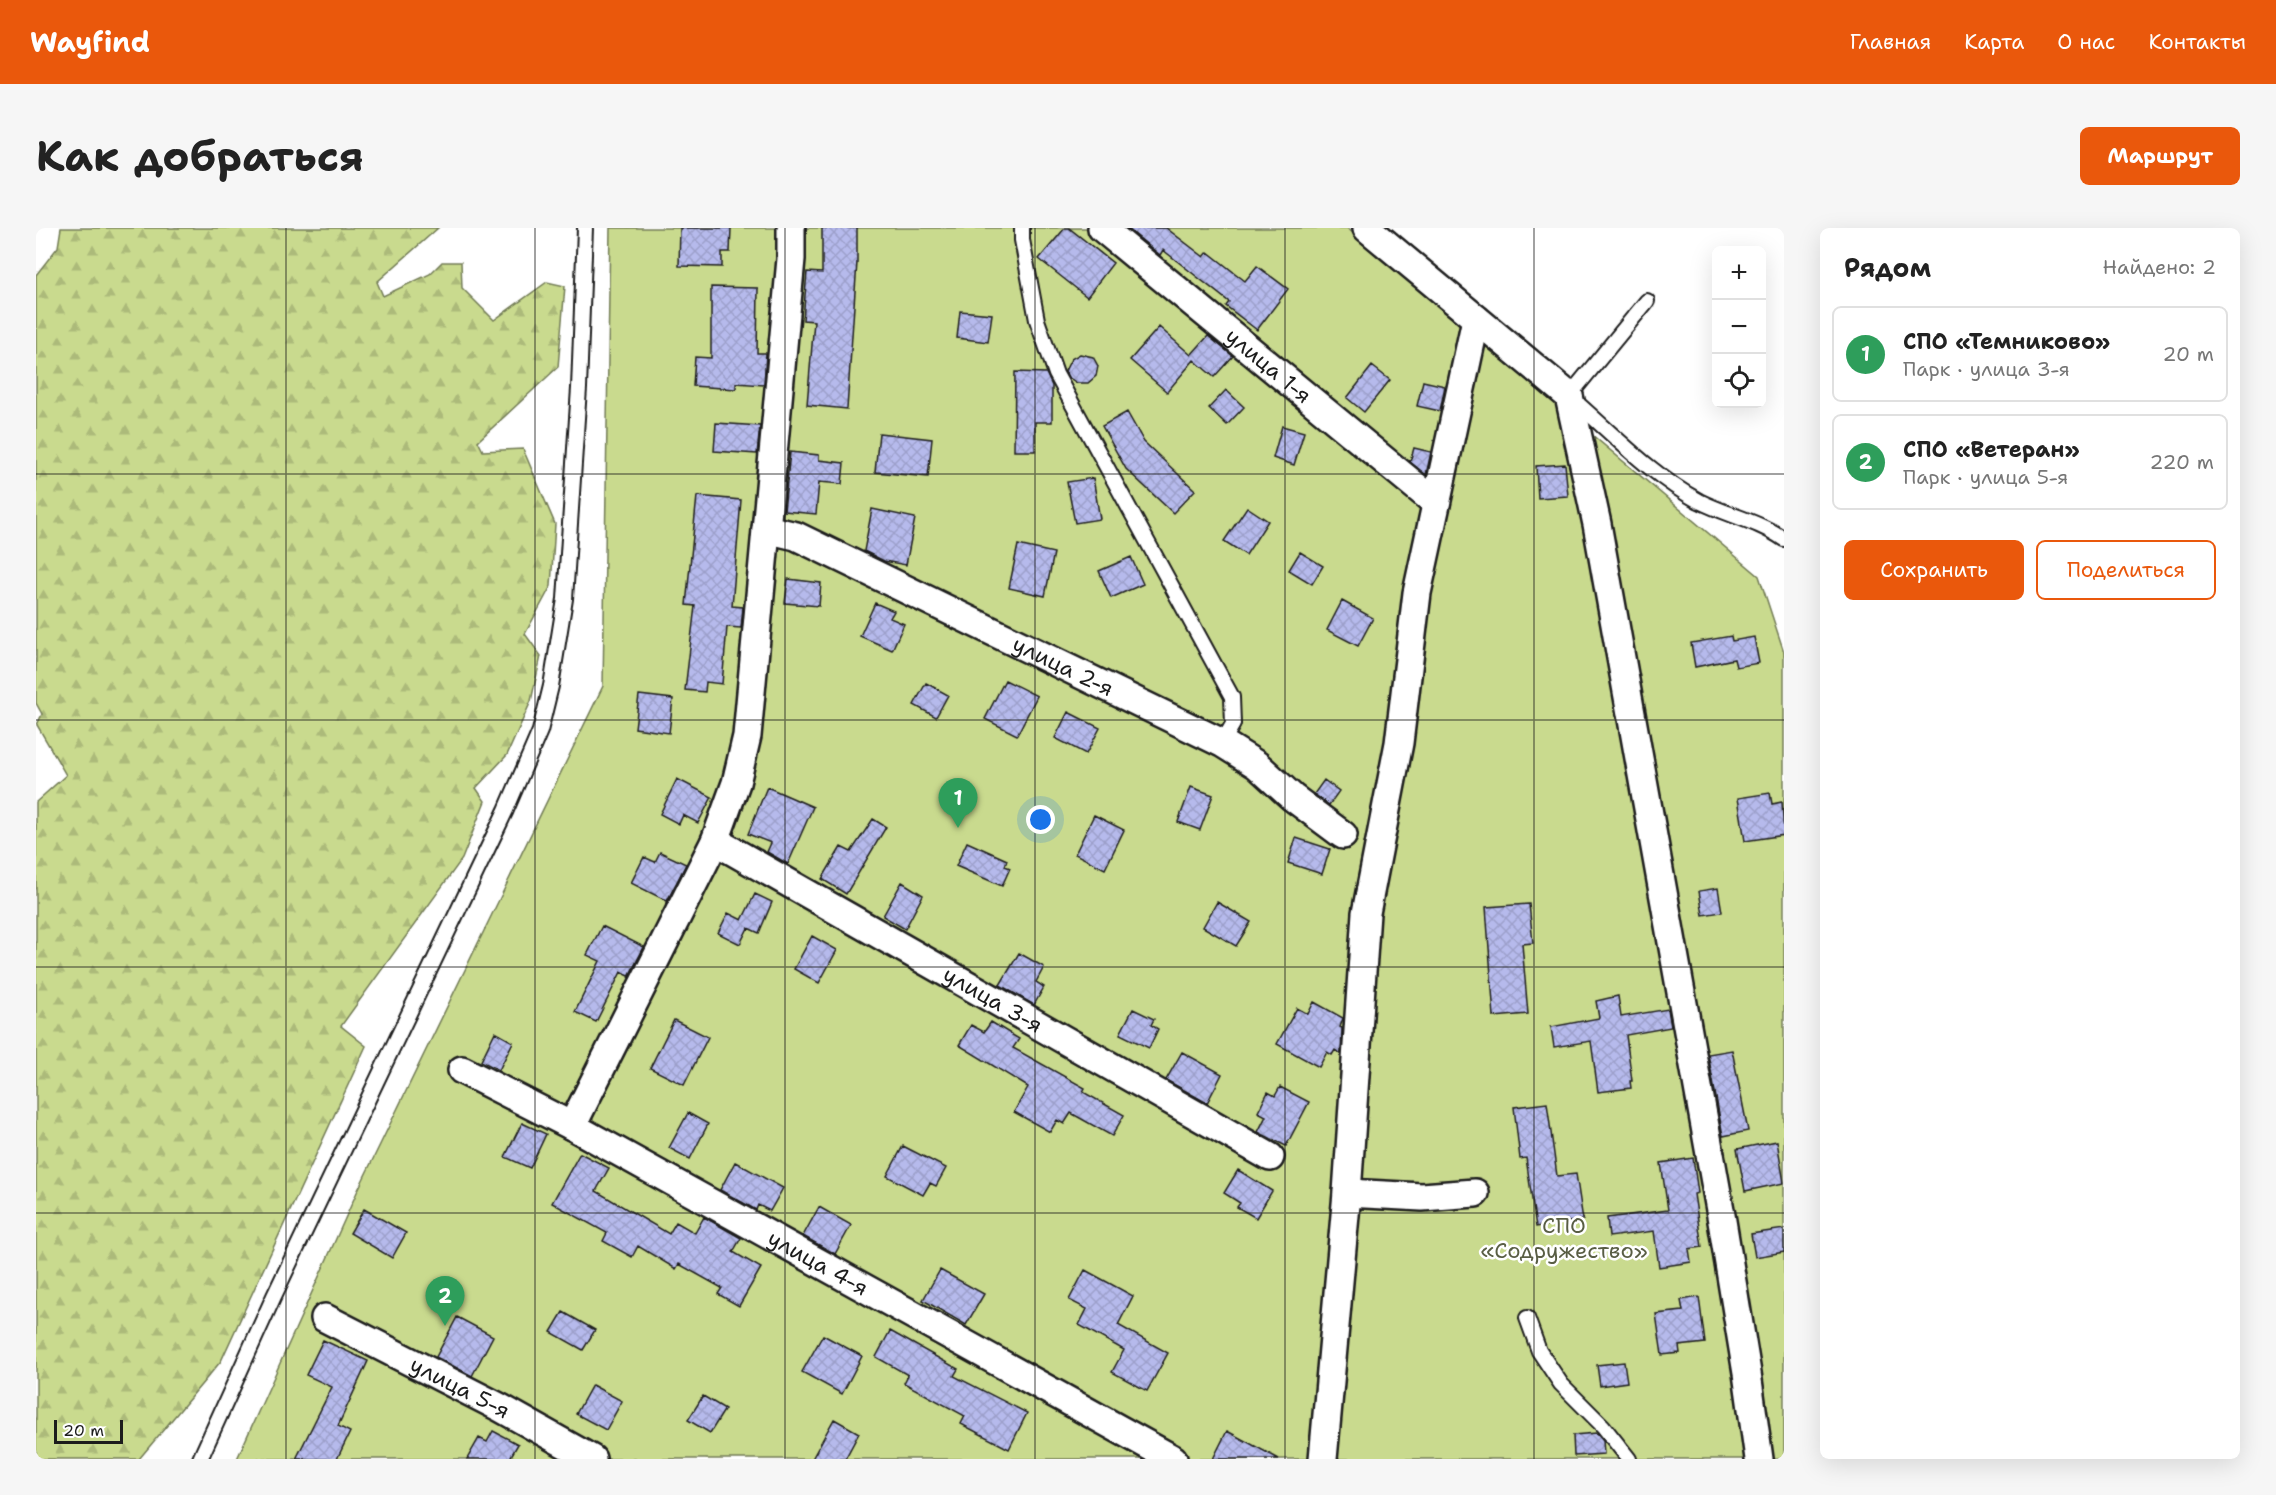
<!DOCTYPE html>
<html lang="ru">
<meta charset="utf-8">
<style>
:root{--surface:#fff;--page:#f6f6f6;--text:#222;--muted:#767676;--line:#e0e0e0;--accent:#ea580c}
body{margin:0;font-family:"Shantell Sans",sans-serif;background:var(--page);color:var(--text)}
.controls{position:absolute;right:18px;top:18px;display:grid;overflow:hidden;border-radius:9px;box-shadow:0 6px 24px #0002}
.controls button{width:54px;height:54px;display:grid;place-items:center;padding:0;border:0;border-bottom:2px solid var(--line);background:var(--surface);color:var(--text);font:30px sans-serif}
.scale{position:absolute;left:18px;bottom:15px;width:69px;box-sizing:border-box;padding-left:6px;border:3px solid #1c1c1c;border-top:0;font-size:16px;line-height:21px;white-space:nowrap;color:#1c1c1c;-webkit-text-stroke:4px #fff;paint-order:stroke}
.you{position:absolute;left:1005px;top:592px;width:21px;height:21px;margin:-15px;border:4px solid #fff;border-radius:50%;background:#1a73e8;box-shadow:0 0 0 9px #1a73e833}
.badge{display:grid;place-items:center;width:39px;height:39px;border-radius:50%;background:var(--accent);color:#fff;font-size:20px;font-weight:700}
.pin{position:absolute;translate:-50% -50px;filter:drop-shadow(0 2px 3px #0008)}
.pin::after{content:'';position:absolute;top:32px;width:21px;height:18px;background:inherit;clip-path:polygon(0 0,100% 0,50% 100%)}
.list{margin:0;padding:0;list-style:none}
h2{display:flex;justify-content:space-between;align-items:center;height:78px;margin:0;padding:0 24px;font-size:26px}
h2 small{font-size:20px;font-weight:400;color:var(--muted)}
.list li{display:grid;grid-template-columns:39px 1fr auto;gap:18px;align-items:center;box-sizing:border-box;height:96px;margin:0 12px 12px;padding:0 12px;border:2px solid var(--line);border-radius:9px}
.list b{display:block;font-size:22px;white-space:nowrap}
.list p{margin:0;font-size:20px;white-space:nowrap;color:var(--muted)}
.list em{font-size:20px;font-style:normal;color:var(--muted)}
.actions{display:flex;gap:12px;padding:18px 24px}
.actions a{flex:1;padding:14px 0;border:2px solid var(--accent);border-radius:9px;text-align:center;font-size:21px;color:var(--accent)}
.actions .main{background:var(--accent);color:#fff}
.icon{flex:none;width:33px;height:33px;fill:none;stroke:currentColor;stroke-width:2;stroke-linecap:round;stroke-linejoin:round}
.map{position:relative;flex:none;width:1748px;height:1231px;overflow:hidden;border-radius:9px}
header{display:flex;align-items:center;gap:36px;box-sizing:border-box;height:84px;padding:0 30px;background:var(--accent);color:#fff}
header strong{font-size:28px}
nav{display:flex;gap:33px;margin-inline-start:auto;font-size:21px}
.intro{display:flex;align-items:center;justify-content:space-between;box-sizing:border-box;height:144px;padding:0 36px}
h1{margin:0;font-size:42px}
.button{padding:15px 27px;border-radius:9px;background:var(--accent);color:#fff;font-size:21px;font-weight:700}
main{display:flex;gap:36px;padding:0 36px}
aside{flex:1;background:var(--surface);border-radius:9px;box-shadow:0 6px 24px #0002}
.map>svg:first-child{display:block}
</style>
<header>
<strong>Wayfind</strong>
<nav><a>Главная</a><a>Карта</a><a>О нас</a><a>Контакты</a></nav>
</header>
<div class="intro"><h1>Как добраться</h1><a class="button">Маршрут</a></div>
<main>
<div class="map">
<svg width="1748" height="1231" viewBox="0 0 1748 1231">
<defs>
<pattern id="forest-firs" width="22" height="20" patternUnits="userSpaceOnUse" patternTransform="scale(1.5)"><rect width="22" height="20" fill="#c9da8e"/><path d="M5 1l3.5 6h-7zM16 11l3.5 6h-7z" fill="#acba7a"/></pattern>
<pattern id="building-cross-hatch" width="8" height="8" patternUnits="userSpaceOnUse" patternTransform="scale(1.5)"><rect width="8" height="8" fill="#b6baec"/><path d="M0 0l8 8M0 8l8-8" fill="none" stroke="#9c9fca"/></pattern>
</defs>
<rect width="100%" height="100%" fill="#fff"/>
<filter id="ink" filterUnits="userSpaceOnUse"><feTurbulence type="fractalNoise" baseFrequency=".0167" numOctaves="2"/><feDisplacementMap in="SourceGraphic" scale="12" xChannelSelector="R" yChannelSelector="G"/><feConvolveMatrix kernelMatrix="1 2 1 2 8 2 1 2 1" color-interpolation-filters="sRGB"/></filter>
<g filter="url(#ink)">
<path fill="url(#forest-firs)" stroke="#727b55" stroke-width="1.5" d="M 25,0 L 402,0 L 341,54 L 347,68 L 394,46 L 406,34 L 425,34 L 426,60 L 458,92 L 511,54 L 529,58 L 522,139 L 442,213 L 447,223 L 487,221 L 519,296 L 515,358 L 489,406 L 505,428 L 495,473 L 471,527 L 440,560 L 449,573 L 426,631 L 305,798 L 330,818 L 185,1133 L 103,1231 L 0,1231 L 0,574 L 30,547 L 1,497 L 6,486 L 0,475 L 0,47 L 22,19 Z"/>
<path fill="#c9da8e" stroke="#727b55" stroke-width="1.5" d="M 574,0 L 1311,0 L 1723,348 L 1748,424 L 1748,1231 L 201,1231 L 321,964 L 567,458 Z"/>
<path fill="url(#building-cross-hatch)" stroke="#1c1c1c" stroke-width="1.5" d="M 644,0 L 695,0 L 694,24 L 686,24 L 686,39 L 643,38 Z
M 786,0 L 821,0 L 821,34 L 811,181 L 771,177 L 778,93 L 767,92 L 771,44 L 786,45 Z
M 1029,0 L 1033,0 L 1077,35 L 1051,69 L 1003,31 Z
M 1091,0 L 1130,0 L 1168,29 L 1172,24 L 1209,53 L 1221,38 L 1252,61 L 1221,102 L 1190,78 L 1193,74 L 1127,22 L 1124,27 Z
M 675,59 L 722,60 L 721,125 L 730,125 L 728,157 L 700,155 L 700,161 L 657,158 L 659,129 L 675,130 Z
M 924,83 L 956,86 L 952,114 L 921,110 Z
M 1123,99 L 1155,127 L 1172,108 L 1197,128 L 1178,149 L 1158,132 L 1131,164 L 1094,132 Z
M 1044,126 L 1057,129 L 1062,138 L 1060,148 L 1052,155 L 1041,155 L 1032,149 L 1029,143 L 1035,131 Z
M 1336,138 L 1354,152 L 1328,184 L 1311,170 Z
M 979,144 L 1010,145 L 1016,158 L 1016,194 L 999,194 L 999,223 L 978,223 Z
M 1387,153 L 1409,158 L 1404,183 L 1381,178 Z
M 1190,162 L 1208,179 L 1191,197 L 1173,180 Z
M 1091,184 L 1108,214 L 1159,262 L 1137,285 L 1090,241 L 1066,198 Z
M 680,195 L 724,198 L 721,226 L 678,223 Z
M 1246,198 L 1268,204 L 1258,237 L 1237,230 Z
M 843,205 L 896,211 L 892,249 L 839,244 Z
M 1378,220 L 1395,224 L 1390,247 L 1374,234 Z
M 754,224 L 783,227 L 783,232 L 808,235 L 806,256 L 783,254 L 780,286 L 748,283 Z
M 1529,236 L 1532,268 L 1502,270 L 1500,238 Z
M 1057,250 L 1064,291 L 1039,295 L 1031,254 Z
M 661,268 L 705,272 L 696,378 L 707,379 L 705,400 L 691,399 L 686,456 L 670,454 L 669,464 L 649,462 L 659,378 L 650,377 Z
M 1211,279 L 1232,293 L 1210,327 L 1188,313 Z
M 836,281 L 879,290 L 870,337 L 848,333 L 828,323 Z
M 982,317 L 1018,325 L 1009,368 L 973,360 Z
M 1264,324 L 1287,338 L 1276,356 L 1253,342 Z
M 1095,329 L 1107,356 L 1075,370 L 1063,343 Z
M 752,351 L 785,355 L 783,378 L 749,375 Z
M 1306,373 L 1337,390 L 1322,418 L 1291,402 Z
M 839,375 L 858,383 L 854,390 L 868,396 L 856,422 L 824,408 Z
M 1695,408 L 1696,413 L 1718,409 L 1723,435 L 1700,439 L 1698,431 L 1659,439 L 1655,415 Z
M 969,452 L 1001,468 L 981,507 L 949,491 Z
M 890,455 L 912,467 L 900,489 L 878,477 Z
M 603,467 L 637,471 L 633,505 L 599,500 Z
M 1032,484 L 1064,500 L 1050,526 L 1019,510 Z
M 641,551 L 676,569 L 662,595 L 647,587 L 643,596 L 624,586 Z
M 1288,552 L 1303,563 L 1293,577 L 1278,566 Z
M 731,559 L 777,579 L 752,636 L 731,624 L 735,615 L 712,606 Z
M 1155,559 L 1177,567 L 1164,602 L 1142,594 Z
M 1734,565 L 1736,576 L 1746,574 L 1748,607 L 1709,613 L 1702,570 Z
M 1058,587 L 1088,602 L 1069,641 L 1039,626 Z
M 837,591 L 850,599 L 810,666 L 786,651 L 805,619 L 815,624 Z
M 1260,610 L 1294,621 L 1286,646 L 1252,635 Z
M 931,614 L 971,632 L 969,638 L 974,640 L 966,658 L 920,638 Z
M 624,624 L 650,636 L 631,673 L 595,655 L 608,629 L 619,634 Z
M 866,654 L 887,667 L 869,701 L 847,688 Z
M 1682,660 L 1686,684 L 1667,687 L 1663,663 Z
M 719,666 L 736,674 L 723,705 L 712,700 L 704,716 L 682,705 L 692,685 L 706,692 Z
M 1181,674 L 1215,694 L 1200,718 L 1167,699 Z
M 1493,676 L 1497,715 L 1486,716 L 1492,786 L 1458,789 L 1450,679 Z
M 566,698 L 608,719 L 593,748 L 585,744 L 560,794 L 539,784 L 564,733 L 551,727 Z
M 776,708 L 801,722 L 783,755 L 758,741 Z
M 983,725 L 1008,739 L 1000,754 L 1008,759 L 998,777 L 964,757 Z
M 1582,768 L 1585,789 L 1632,781 L 1635,799 L 1590,807 L 1596,853 L 1594,853 L 1595,860 L 1562,864 L 1555,813 L 1518,819 L 1515,799 L 1563,790 L 1560,773 Z
M 1278,774 L 1307,790 L 1304,799 L 1306,800 L 1305,826 L 1299,822 L 1296,827 L 1291,824 L 1283,839 L 1241,816 L 1261,780 L 1272,786 Z
M 1097,781 L 1118,791 L 1115,797 L 1122,801 L 1113,820 L 1084,806 Z
M 638,792 L 672,809 L 648,857 L 614,840 Z
M 955,794 L 983,811 L 977,820 L 1049,860 L 1047,864 L 1088,887 L 1076,908 L 1035,885 L 1028,896 L 1021,892 L 1014,904 L 978,884 L 992,859 L 923,817 L 935,797 L 948,804 Z
M 459,804 L 477,814 L 463,842 L 445,833 Z
M 1696,822 L 1712,903 L 1687,908 L 1672,826 Z
M 1146,824 L 1186,846 L 1171,875 L 1130,852 Z
M 1244,859 L 1273,874 L 1250,918 L 1222,904 L 1230,888 L 1222,884 L 1232,864 L 1239,868 Z
M 1511,875 L 1521,948 L 1540,946 L 1547,992 L 1500,999 L 1490,930 L 1484,931 L 1478,879 Z
M 652,885 L 672,896 L 654,931 L 633,920 Z
M 486,895 L 510,906 L 494,940 L 469,929 Z
M 1741,913 L 1748,955 L 1709,963 L 1701,921 Z
M 867,918 L 910,940 L 900,958 L 894,955 L 887,967 L 851,948 Z
M 544,925 L 573,940 L 560,963 L 633,1006 L 640,994 L 659,1005 L 668,989 L 705,1010 L 697,1024 L 725,1040 L 703,1078 L 682,1066 L 686,1060 L 643,1036 L 640,1041 L 602,1018 L 596,1029 L 567,1013 L 571,1005 L 516,975 Z
M 1657,930 L 1662,965 L 1658,966 L 1666,1019 L 1653,1021 L 1655,1034 L 1623,1039 L 1618,1003 L 1573,1009 L 1571,990 L 1632,982 L 1625,935 Z
M 699,934 L 747,960 L 734,983 L 722,977 L 720,982 L 684,962 Z
M 1202,942 L 1236,963 L 1220,990 L 1201,979 L 1204,975 L 1188,965 Z
M 783,979 L 815,997 L 799,1026 L 767,1008 Z
M 328,981 L 370,1005 L 356,1030 L 314,1005 Z
M 1748,1001 L 1748,1024 L 1719,1029 L 1715,1006 Z
M 904,1042 L 948,1066 L 930,1097 L 887,1072 Z
M 1049,1042 L 1097,1068 L 1082,1097 L 1132,1125 L 1111,1163 L 1076,1144 L 1088,1122 L 1043,1097 L 1051,1081 L 1033,1072 Z
M 1663,1069 L 1669,1115 L 1643,1118 L 1644,1125 L 1626,1127 L 1620,1086 L 1647,1083 L 1645,1072 Z
M 527,1084 L 559,1102 L 547,1122 L 515,1104 Z
M 421,1089 L 457,1108 L 436,1148 L 400,1129 Z
M 854,1103 L 922,1141 L 918,1148 L 991,1185 L 973,1221 L 925,1196 L 929,1188 L 868,1155 L 872,1147 L 840,1129 Z
M 787,1107 L 826,1128 L 806,1166 L 766,1144 Z
M 287,1112 L 332,1133 L 302,1198 L 314,1204 L 301,1231 L 260,1231 L 296,1159 L 270,1147 Z
M 1588,1134 L 1591,1154 L 1564,1158 L 1561,1137 Z
M 556,1157 L 586,1173 L 570,1202 L 540,1186 Z
M 667,1168 L 689,1181 L 674,1205 L 652,1192 Z
M 798,1191 L 823,1205 L 809,1231 L 776,1231 Z
M 457,1203 L 482,1216 L 475,1228 L 480,1231 L 431,1231 L 443,1210 L 451,1214 Z
M 1191,1203 L 1243,1231 L 1177,1231 Z
M 1561,1205 L 1567,1212 L 1568,1226 L 1538,1228 L 1537,1207 Z"/>
<g fill="none" stroke-linecap="round" stroke-linejoin="round">
<g stroke="#1c1c1c" stroke-width="18">
<path id="lane" d="M 986,0 L 986,12 L 1001,92 L 1020,146 L 1196,469 L 1197,496 L 1186,515
M 1611,73 L 1533,168 C 1575,204 1615,247 1663,273 C 1691,287 1722,293 1748,311
M 1491,1090 L 1503,1123 L 1525,1156 L 1567,1198 L 1593,1231
M 164,1231 L 238,1068 L 470,582 L 504,503 L 515,458 L 529,371 L 543,160 L 549,0"/>
</g>
<g stroke="#1c1c1c" stroke-width="32">
<g id="street">
<path id="s1" d="M 1066,0 L 1400,275"/>
<path d="M 1331,0 L 1533,168 L 1561,296 L 1686,993 L 1711,1145 L 1723,1231"/>
<path id="s2" d="M 730,301 L 760,308 L 1186,515 L 1221,537 L 1256,569 L 1307,607"/>
<path id="s3" d="M 679,613 L 1234,929"/>
<path id="s4" d="M 426,842 L 536,898 L 1137,1231"/>
<path d="M 536,898 L 679,613 L 700,555 L 711,508 L 755,31 L 755,0"/>
<path d="M 1311,965 L 1386,969 L 1439,965"/>
<path id="s5" d="M 289,1090 L 465,1180 L 556,1231"/>
<path d="M 1287,1231 L 1311,965 L 1330,685 L 1363,515 L 1381,365 L 1440,91"/>
</g>
</g>
<use href="#lane" stroke="#fff" stroke-width="14"/>
<use href="#street" stroke="#fff" stroke-width="27"/>
</g>
</g>
<path fill="none" stroke="#1c1c1c" stroke-width="1.5" stroke-opacity="0.55" d="M 250,0 L 250,1231M 499,0 L 499,1231M 749,0 L 749,1231M 999,0 L 999,1231M 1249,0 L 1249,1231M 1498,0 L 1498,1231M 0,246 L 1748,246M 0,492 L 1748,492M 0,739 L 1748,739M 0,985 L 1748,985"/>
<g text-anchor="middle" stroke-width="5" stroke-linejoin="round" paint-order="stroke">
<g font-size="22" fill="#1c1c1c" stroke="#fff">
<text dy="8" stroke="none"><textPath href="#s1" startOffset="216">улица 1-я</textPath></text>
<text dy="8" stroke="none"><textPath href="#s2" startOffset="328">улица 2-я</textPath></text>
<text dy="8" stroke="none"><textPath href="#s3" startOffset="320">улица 3-я</textPath></text>
<text dy="8" stroke="none"><textPath href="#s4" startOffset="405">улица 4-я</textPath></text>
<text dy="8" stroke="none"><textPath href="#s5" startOffset="152">улица 5-я</textPath></text>
</g>
<g font-size="22" fill="#595e44" stroke="#fff">
<text x="1528" y="1005">СПО<tspan x="1528" dy="25">«Содружество»</tspan></text>
</g>
</g>
</svg>
<div class="controls">
<button>+</button>
<button>−</button>
<button><svg class="icon" aria-label="locate" viewBox="0 0 24 24"><circle cx="12" cy="12" r="6"/><path d="M12 2v4M12 18v4M2 12h4M18 12h4"/></svg></button>
</div>
<div class="scale">20 m</div>
<div class="you"></div>
<div class="pin badge" style="left:922px;top:600px;background:#2e9e5b">1</div>
<div class="pin badge" style="left:409px;top:1098px;background:#2e9e5b">2</div>
</div>
<aside>
<h2>Рядом<small>Найдено: 2</small></h2>
<ul class="list">
<li><span class="badge" style="background:#2e9e5b">1</span><div><b>СПО «Темниково»</b><p>Парк · улица 3-я</p></div><em>20 m</em></li>
<li><span class="badge" style="background:#2e9e5b">2</span><div><b>СПО «Ветеран»</b><p>Парк · улица 5-я</p></div><em>220 m</em></li>
</ul>
<div class="actions"><a class="main">Сохранить</a><a>Поделиться</a></div>
</aside>
</main>
